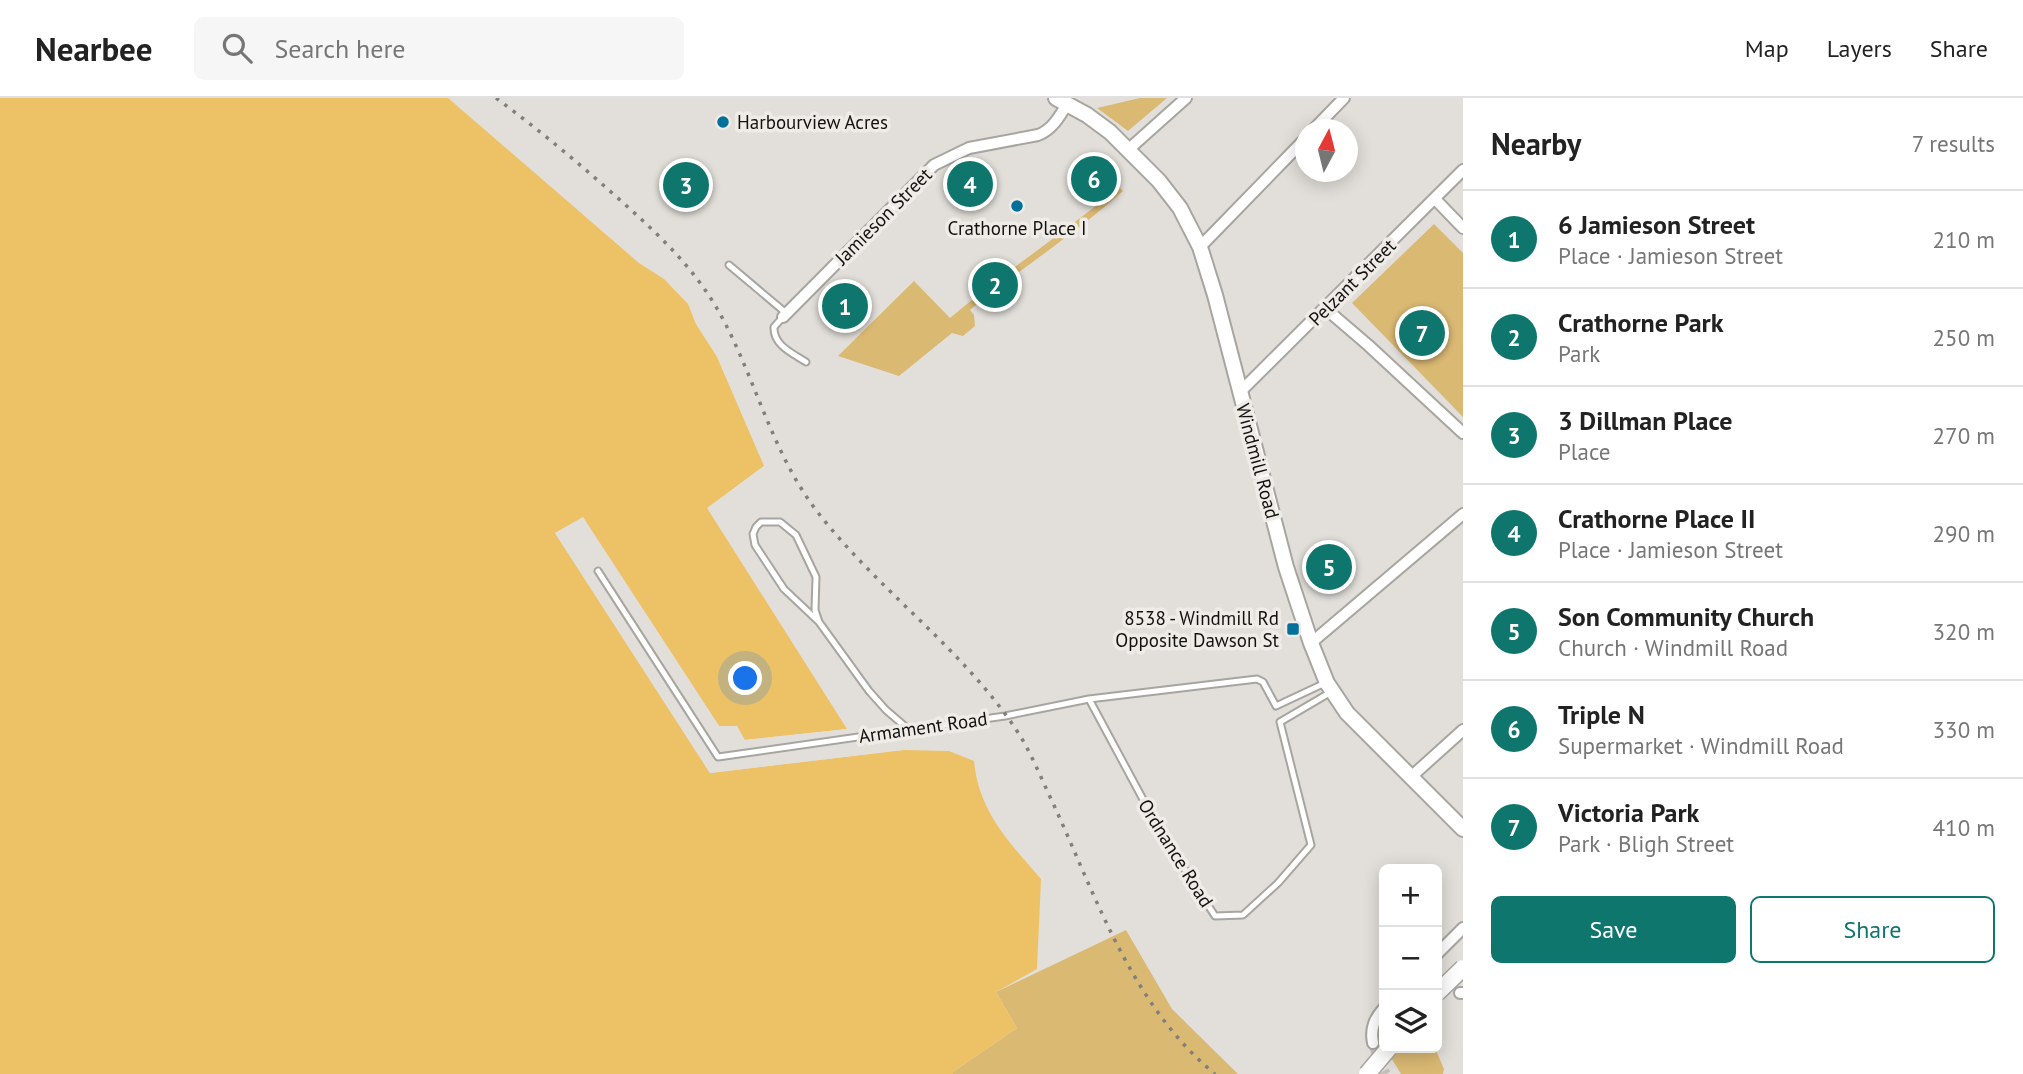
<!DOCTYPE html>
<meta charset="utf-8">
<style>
:root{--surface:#fff;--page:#f6f6f6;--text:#222;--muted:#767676;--line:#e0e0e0;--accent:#0f766e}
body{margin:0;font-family:"PT Sans",sans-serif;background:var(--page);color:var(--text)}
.controls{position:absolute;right:21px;bottom:21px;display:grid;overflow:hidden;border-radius:10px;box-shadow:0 4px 18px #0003}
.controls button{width:63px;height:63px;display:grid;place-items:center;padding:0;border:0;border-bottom:2px solid var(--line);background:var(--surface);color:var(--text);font:35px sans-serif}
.compass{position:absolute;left:1295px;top:21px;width:63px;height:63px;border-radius:50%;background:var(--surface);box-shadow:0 4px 18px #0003;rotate:7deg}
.you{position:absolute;left:746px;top:581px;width:24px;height:24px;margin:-18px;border:5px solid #fff;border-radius:50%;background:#1a73e8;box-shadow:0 0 0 10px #1a73e833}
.badge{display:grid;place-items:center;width:46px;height:46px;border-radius:50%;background:var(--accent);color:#fff;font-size:23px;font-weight:700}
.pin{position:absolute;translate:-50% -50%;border:4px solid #fff;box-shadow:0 2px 7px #0006}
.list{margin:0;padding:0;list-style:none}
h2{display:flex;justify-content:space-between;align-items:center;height:91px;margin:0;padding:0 28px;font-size:30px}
h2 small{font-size:23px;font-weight:400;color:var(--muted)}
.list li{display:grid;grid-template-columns:46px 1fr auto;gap:21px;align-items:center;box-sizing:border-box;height:98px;padding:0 28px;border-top:2px solid var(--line)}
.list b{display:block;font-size:26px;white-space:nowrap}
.list p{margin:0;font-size:23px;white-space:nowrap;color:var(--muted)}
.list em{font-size:23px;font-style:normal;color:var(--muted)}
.actions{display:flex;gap:14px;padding:21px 28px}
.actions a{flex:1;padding:16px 0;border:2px solid var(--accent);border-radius:10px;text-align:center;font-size:24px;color:var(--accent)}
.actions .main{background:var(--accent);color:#fff}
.icon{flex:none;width:38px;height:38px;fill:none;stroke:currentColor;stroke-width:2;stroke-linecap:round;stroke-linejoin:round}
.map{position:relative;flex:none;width:1463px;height:976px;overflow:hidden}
header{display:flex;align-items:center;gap:42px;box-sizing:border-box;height:98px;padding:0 35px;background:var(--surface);border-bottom:2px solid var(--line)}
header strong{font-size:33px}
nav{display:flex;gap:38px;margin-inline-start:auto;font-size:24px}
.search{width:490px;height:63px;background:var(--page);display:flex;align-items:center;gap:18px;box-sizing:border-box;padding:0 24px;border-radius:10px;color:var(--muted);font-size:26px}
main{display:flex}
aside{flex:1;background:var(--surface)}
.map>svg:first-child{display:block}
</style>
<header>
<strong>Nearbee</strong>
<div class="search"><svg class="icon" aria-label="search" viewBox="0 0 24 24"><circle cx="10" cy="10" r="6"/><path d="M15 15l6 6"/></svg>Search here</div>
<nav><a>Map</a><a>Layers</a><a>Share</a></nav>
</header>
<main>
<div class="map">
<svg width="1463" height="976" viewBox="0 0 1463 976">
<rect width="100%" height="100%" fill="#e2dfda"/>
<path fill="#dab973" d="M 1140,0 L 1167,0 L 1128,33 L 1097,10 Z
M 1119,89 L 1123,93 C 1075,136 1020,171 970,212 L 974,217 L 975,228 L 963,238 L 952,235 L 899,278 L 838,258 L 914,183 L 950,220 C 1005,174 1065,134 1119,89 Z
M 1434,126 L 1463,155 L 1463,319 L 1352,205 Z
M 1126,832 L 1172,911 L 1238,976 L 953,976 L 953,974 L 1017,930 L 996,894 Z
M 1385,950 L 1435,950 L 1444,971 L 1443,976 L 1401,976 Z"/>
<path fill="#edc267" d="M 0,0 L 448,0 L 639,165 L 664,181 L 688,206 L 696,226 L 717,259 L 764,368 L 708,410 L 848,631 L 744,642 L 737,628 L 719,628 L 583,420 L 555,435 L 710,675 L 903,652 L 949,653 L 974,663 C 979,714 1009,744 1041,781 L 1037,871 L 996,894 L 1017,930 L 953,974 L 953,976 L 0,976 Z"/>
<path fill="#e2dfda" d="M 764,368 L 765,371 L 712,411 L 851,629 L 849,634 L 744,646 L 742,644 L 735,632 L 717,631 L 582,424 L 560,436 L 712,672 L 887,649 L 901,648 L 903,652 L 710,675 L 555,435 L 583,419 L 719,628 L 737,628 L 745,642 L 847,631 L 707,410 Z"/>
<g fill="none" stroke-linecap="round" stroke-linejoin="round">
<path stroke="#c3c0bc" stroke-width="10" stroke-dasharray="10 5" stroke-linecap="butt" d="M 1373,945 L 1380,966 L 1386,976"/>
<g stroke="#a7a5a0" stroke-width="9">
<path id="lane" d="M 729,167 L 786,215
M 783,219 L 774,229 C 773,247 792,255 806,264
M 598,473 L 718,659 L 1005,618 L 1089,601 L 1257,581 L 1263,584 L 1276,608 L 1325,585
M 819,524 L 815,512 L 816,479 L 796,437 L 780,424 L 761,424 L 756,429 L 753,436 L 755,447 L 784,491 L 819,524 L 869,593 L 886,612 L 908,631
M 1089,601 L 1160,733 L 1215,818 L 1243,817 L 1278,785 L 1311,747 L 1280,624 L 1331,594"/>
</g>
<g stroke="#a7a5a0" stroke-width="14">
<path id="street" d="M 1313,32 L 1344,0
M 1129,51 L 1186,0
M 1435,101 L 1463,130
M 1200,149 L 1306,40
M 1326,211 L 1368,247 L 1463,335
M 783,219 L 934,67 L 969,50 L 1038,37 C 1052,32 1060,18 1067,6
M 1240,294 L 1463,72
M 1311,545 L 1463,416
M 1412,678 L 1463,632
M 1437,856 L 1463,830
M 1460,895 L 1463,895
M 1373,945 C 1370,930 1375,920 1384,910"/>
</g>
<g stroke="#a7a5a0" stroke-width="18">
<path id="secondary" d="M 1056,0 L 1087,17 L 1110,34 L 1159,83 L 1180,110 L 1200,149 L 1215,197 L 1286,469 L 1311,545 L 1327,585 L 1347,615 L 1463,731"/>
</g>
<use href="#lane" stroke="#fff" stroke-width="5"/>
<use href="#street" stroke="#fff" stroke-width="10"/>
<use href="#secondary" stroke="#fff" stroke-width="14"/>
<path stroke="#817f7b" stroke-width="3.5" stroke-dasharray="3.5 7" stroke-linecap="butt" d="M 496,0 C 539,32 580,66 620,102 C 656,134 690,166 715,207 C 754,273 769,350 816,412 C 877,492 964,551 1019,636 C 1032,657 1041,680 1052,703 C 1096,798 1131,907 1215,976"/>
<g stroke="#a7a5a0" stroke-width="19" stroke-linecap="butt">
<path id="primary-bridge" d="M 1437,895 L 1463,870
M 1367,976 L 1389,950"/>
</g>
<use href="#primary-bridge" stroke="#fff" stroke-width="16"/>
</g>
<g fill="#01709b" stroke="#efece7" stroke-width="2.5">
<circle cx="723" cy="24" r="7"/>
<circle cx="1017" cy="108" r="7"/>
<rect x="1286" y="524" width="14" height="14" rx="3.5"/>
</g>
<g text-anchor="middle" stroke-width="7" stroke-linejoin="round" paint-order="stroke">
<g font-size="19" fill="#131210" stroke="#efece7" text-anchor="start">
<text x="737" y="31">Harbourview Acres</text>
<text x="1017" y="137" text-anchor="middle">Crathorne Place I</text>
<text x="1279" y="527" text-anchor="end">8538 - Windmill Rd<tspan x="1279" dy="22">Opposite Dawson St</tspan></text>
</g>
<g font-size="19" fill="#131210" stroke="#efece7">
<text transform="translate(883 118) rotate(-45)" y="7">Jamieson Street</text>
<text transform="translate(1352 184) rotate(-45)" y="7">Pelzant Street</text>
<text transform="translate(1258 363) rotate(75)" y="7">Windmill Road</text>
<text transform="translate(923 629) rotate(-8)" y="7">Armament Road</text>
<text transform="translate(1176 755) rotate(58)" y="7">Ordnance Road</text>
</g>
</g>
</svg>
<div class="controls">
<button>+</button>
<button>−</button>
<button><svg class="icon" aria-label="layers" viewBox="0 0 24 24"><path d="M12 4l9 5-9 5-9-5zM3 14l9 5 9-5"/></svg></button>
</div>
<svg class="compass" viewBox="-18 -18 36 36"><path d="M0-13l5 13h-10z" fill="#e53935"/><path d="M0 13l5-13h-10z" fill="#767676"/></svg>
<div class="you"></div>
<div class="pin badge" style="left:845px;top:208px">1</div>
<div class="pin badge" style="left:995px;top:187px">2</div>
<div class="pin badge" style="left:686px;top:87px">3</div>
<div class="pin badge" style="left:970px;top:86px">4</div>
<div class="pin badge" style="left:1329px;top:469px">5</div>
<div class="pin badge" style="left:1094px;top:81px">6</div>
<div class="pin badge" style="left:1422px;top:235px">7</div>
</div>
<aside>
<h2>Nearby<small>7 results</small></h2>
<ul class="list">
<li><span class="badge">1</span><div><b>6 Jamieson Street</b><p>Place · Jamieson Street</p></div><em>210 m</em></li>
<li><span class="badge">2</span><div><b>Crathorne Park</b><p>Park</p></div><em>250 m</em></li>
<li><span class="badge">3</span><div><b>3 Dillman Place</b><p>Place</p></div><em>270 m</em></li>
<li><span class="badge">4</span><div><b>Crathorne Place II</b><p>Place · Jamieson Street</p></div><em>290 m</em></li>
<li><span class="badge">5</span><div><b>Son Community Church</b><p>Church · Windmill Road</p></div><em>320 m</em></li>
<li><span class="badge">6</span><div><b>Triple N</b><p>Supermarket · Windmill Road</p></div><em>330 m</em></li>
<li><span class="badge">7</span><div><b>Victoria Park</b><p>Park · Bligh Street</p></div><em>410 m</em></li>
</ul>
<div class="actions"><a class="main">Save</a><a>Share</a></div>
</aside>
</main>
